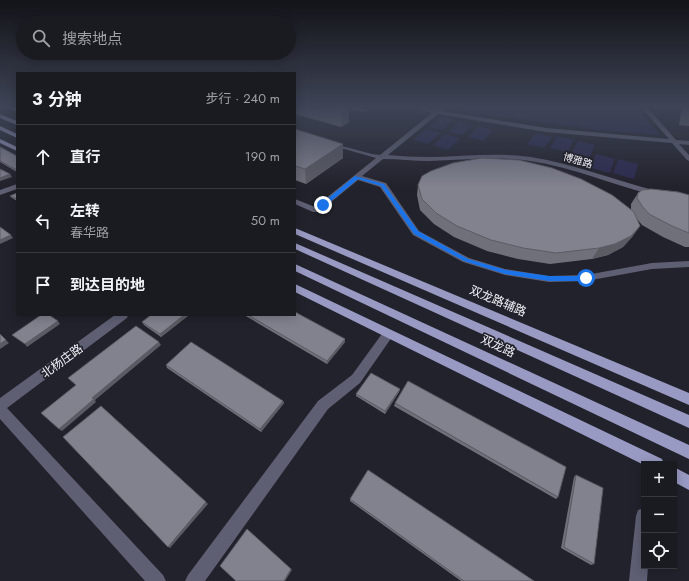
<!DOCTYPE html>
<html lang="zh">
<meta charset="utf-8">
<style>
:root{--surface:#1a1a21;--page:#23232a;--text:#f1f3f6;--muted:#9fa1a5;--line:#38383f}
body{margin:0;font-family:Jost,"Noto Sans SC",sans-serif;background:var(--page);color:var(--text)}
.controls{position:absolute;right:12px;bottom:12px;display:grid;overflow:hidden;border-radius:0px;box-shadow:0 2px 10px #0003}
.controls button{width:36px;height:36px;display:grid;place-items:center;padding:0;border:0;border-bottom:1px solid var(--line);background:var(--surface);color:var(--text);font:20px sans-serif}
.stop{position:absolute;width:12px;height:12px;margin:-9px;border:3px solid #1a73e8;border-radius:50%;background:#fff}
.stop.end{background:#1a73e8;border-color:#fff;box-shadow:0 1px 4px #0008}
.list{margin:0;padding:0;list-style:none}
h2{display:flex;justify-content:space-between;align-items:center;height:52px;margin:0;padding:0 16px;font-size:17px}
h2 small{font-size:13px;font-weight:400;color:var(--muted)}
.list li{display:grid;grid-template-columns:26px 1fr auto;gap:12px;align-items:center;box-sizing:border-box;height:64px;padding:0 16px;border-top:1px solid var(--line)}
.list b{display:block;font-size:15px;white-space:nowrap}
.list p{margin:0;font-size:13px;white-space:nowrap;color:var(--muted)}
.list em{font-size:13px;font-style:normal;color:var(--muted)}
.icon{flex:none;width:22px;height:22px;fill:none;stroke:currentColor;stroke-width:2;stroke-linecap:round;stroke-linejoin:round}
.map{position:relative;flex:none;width:689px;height:581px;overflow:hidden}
.search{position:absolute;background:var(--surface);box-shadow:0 2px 10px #0003;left:16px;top:16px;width:280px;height:44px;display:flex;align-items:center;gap:10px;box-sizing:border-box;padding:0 14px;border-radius:22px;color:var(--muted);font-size:15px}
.panel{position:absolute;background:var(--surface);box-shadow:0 2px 10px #0003;left:16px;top:72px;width:280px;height:244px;border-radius:0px}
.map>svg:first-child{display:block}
</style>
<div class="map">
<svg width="689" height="581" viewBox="0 0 689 581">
<rect width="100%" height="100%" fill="#22222c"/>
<path fill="#2c2b50" d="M 457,106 L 635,106 L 660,135 L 599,130 L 452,110 Z
M 441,117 L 454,120 L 443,130 L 429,127 Z
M 459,121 L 473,125 L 462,135 L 448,132 Z
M 478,126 L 493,130 L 483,141 L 468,137 Z
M 426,129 L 441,133 L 428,144 L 413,140 Z
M 536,133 L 552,137 L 544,148 L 527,144 Z
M 445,134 L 460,138 L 448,150 L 433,145 Z
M 557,136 L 574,140 L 568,152 L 550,148 Z
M 578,141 L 595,145 L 590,157 L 572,153 Z
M 596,154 L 615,159 L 610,173 L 591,168 Z
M 618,159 L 638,164 L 634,179 L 613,173 Z"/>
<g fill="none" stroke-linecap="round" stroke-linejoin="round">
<path fill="#5e5f73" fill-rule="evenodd" d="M 405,106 L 414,106 L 435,110 L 441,106 L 447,106 L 441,111 L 546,128 L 669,139 L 640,106 L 646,106 L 676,140 L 689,141 L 689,145 L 679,144 L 689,155 L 689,161 L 687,160 L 672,143 L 546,132 L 438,114 L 388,155 C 401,156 414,157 427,157 C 462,157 496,152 531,157 C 574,164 614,180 657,191 L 658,193 L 654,195 C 612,185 573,167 530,161 C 497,156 463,160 429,161 C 414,161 398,159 383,159 L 362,176 L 386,183 L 419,231 L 469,258 L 505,269 L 549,276 L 586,275 L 652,263 L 689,261 L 689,267 L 652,269 L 586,281 L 549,282 L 505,275 L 463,262 L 413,235 L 380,187 L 358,180 L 319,212 L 313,212 L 295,204 L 295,199 L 315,207 L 376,158 L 327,144 L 327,142 L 372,154 L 380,155 L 432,113 Z
M 17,184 L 17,189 L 0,195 L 0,190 Z
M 115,315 L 128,315 L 127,318 L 7,408 L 163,575 L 166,581 L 145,581 L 0,419 L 0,398 Z
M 388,330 L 392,331 L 394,334 L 392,337 L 360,383 L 328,409 L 205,581 L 185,581 L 188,575 L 318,401 L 352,375 L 384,331 Z
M 644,508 L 644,566 L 648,566 L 647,581 L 629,581 L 636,516 L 638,510 Z"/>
<path fill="#999ac3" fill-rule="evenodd" d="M 5,106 L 12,106 L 17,108 L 17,112 Z
M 0,114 L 17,121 L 17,125 L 0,118 Z
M 0,126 L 17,134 L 17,138 L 0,130 Z
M 0,139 L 17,147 L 17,151 L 0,143 Z
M 295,228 L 689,393 L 689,405 L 295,234 Z
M 295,243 L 689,415 L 689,428 L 295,249 Z
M 295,264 L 689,445 L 689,459 L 295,271 Z
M 295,284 L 662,459 L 664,464 L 644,465 L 295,292 Z
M 674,467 L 689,475 L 689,490 L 674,482 Z"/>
</g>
<path fill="#70707b" d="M 295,106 L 338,106 L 349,122 L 341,127 L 295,114 Z
M 341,106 L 371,106 L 371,107 L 364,112 Z
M 685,106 L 689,106 L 689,126 L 679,125 L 681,113 Z
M 295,129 L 343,144 L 343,158 L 306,184 L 295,180 Z
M 0,147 L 17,156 L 17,172 L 0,162 Z
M 418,185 L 631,209 L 631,204 L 638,193 L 689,195 L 689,247 L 685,247 L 663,237 L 642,225 L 637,219 L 640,226 L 632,237 L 623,247 L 608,255 L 592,259 L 550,264 L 518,259 L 487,251 L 454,237 L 434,224 L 420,210 L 417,195 Z
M 17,193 L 17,201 L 12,198 L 10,196 Z
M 151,315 L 189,315 L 161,337 L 144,325 L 142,322 Z
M 244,315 L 295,315 L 345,339 L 345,342 L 327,364 Z
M 166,365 L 283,401 L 284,403 L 261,432 L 167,368 Z
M 400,389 L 399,392 L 385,414 L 356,396 L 356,394 Z
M 395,403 L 558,497 L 556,499 L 394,406 Z
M 576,475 L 594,564 L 591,565 L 561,548 L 574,477 Z
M 350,499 L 534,581 L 461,581 L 350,501 Z"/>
<path fill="#5b5b64" d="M 364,106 L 371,106 L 371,107 L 364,112 Z
M 349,108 L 349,122 L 341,127 L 341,113 Z
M 343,144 L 343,158 L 306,184 L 305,169 Z
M 10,174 L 12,177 L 0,181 L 0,178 Z
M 640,226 L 632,237 L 623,247 L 608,255 L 592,259 L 599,248 Z
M 11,235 L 13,238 L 0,244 L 0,240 Z
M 184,315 L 189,315 L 161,337 L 160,334 Z
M 58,321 L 60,324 L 27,347 L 25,344 Z
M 345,339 L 345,342 L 327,364 L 327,361 Z
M 6,340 L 9,343 L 0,349 L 0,344 Z
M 159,342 L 161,345 L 95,400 L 96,402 L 62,431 L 59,429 L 92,398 Z
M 400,389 L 399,392 L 385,414 L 385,411 Z
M 283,401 L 284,403 L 261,432 L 260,429 Z
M 206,502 L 208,504 L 170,548 L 168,547 Z
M 291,569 L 292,570 L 285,581 L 284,581 Z"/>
<path fill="#82828f" stroke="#5b5b64" d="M 312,106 L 338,106 L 349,108 L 341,113 Z
M 688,106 L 689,106 L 689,112 L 687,111 Z
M 295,129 L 343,144 L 305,169 L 295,166 Z
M 0,147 L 17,156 L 17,170 L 0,161 Z
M 482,158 L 519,160 L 552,168 L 581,179 L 612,195 L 634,212 L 640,226 L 631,236 L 615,244 L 599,248 L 556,253 L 523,248 L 491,240 L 457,226 L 436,213 L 422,199 L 418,185 L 422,176 L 431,171 L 453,163 Z
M 0,169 L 10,174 L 0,178 Z
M 651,189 L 678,192 L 689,195 L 689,233 L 672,226 L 649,214 L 642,206 L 637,198 L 638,193 L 642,190 Z
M 17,193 L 17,199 L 10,196 Z
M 0,227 L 11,235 L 0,240 Z
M 295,312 L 345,339 L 327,361 L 248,315 L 295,315 Z
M 41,315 L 49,315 L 58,321 L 25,344 L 12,335 Z
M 151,315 L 184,315 L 160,334 L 142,322 Z
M 136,326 L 159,342 L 92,398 L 94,399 L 59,429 L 41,413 L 76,385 L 68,378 Z
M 0,334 L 6,340 L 0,344 Z
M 191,342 L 283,401 L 260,429 L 166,365 Z
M 371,373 L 400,389 L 385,411 L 356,394 Z
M 408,381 L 566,467 L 558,497 L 395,403 Z
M 101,406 L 206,502 L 168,547 L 63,437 Z
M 368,470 L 534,581 L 464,581 L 350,499 Z
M 576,475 L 603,488 L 594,564 L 564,547 Z
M 247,529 L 291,569 L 284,581 L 236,581 L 220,566 Z"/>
<linearGradient id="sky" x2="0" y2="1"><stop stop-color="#131318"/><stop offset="0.57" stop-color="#3e4456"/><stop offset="1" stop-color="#3e4456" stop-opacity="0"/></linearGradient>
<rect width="689" height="187" fill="url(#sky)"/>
<path fill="#1a73e8" d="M 355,176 L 384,184 L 418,231 L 468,259 L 506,270 L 549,276 L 586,276 L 589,278 L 586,281 L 549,281 L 505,274 L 464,261 L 414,234 L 381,186 L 358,179 L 325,206 L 321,206 L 321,204 Z"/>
<g text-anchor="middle" stroke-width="3.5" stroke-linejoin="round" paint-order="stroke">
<g font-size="10" fill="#f1f2f9" stroke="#22222c">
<text transform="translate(578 160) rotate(16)" y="4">博雅路</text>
</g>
<g font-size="12" fill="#f1f2f9" stroke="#22222c">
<text transform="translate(498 301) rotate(23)" y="4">双龙路辅路</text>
<text transform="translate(498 346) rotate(25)" y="4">双龙路</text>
<text transform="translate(62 361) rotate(-36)" y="4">北杨庄路</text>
</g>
</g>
</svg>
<div class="controls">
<button>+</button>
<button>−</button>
<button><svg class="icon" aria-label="locate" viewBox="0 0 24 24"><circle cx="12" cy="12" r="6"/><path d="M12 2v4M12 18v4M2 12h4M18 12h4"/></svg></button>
</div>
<div class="stop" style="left:586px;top:278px"></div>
<div class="stop end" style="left:323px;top:205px"></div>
<div class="search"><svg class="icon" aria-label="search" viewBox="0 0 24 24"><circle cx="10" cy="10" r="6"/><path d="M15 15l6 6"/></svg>搜索地点</div>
<section class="panel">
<h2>3 分钟<small>步行 · 240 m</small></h2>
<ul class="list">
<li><svg class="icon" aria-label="ahead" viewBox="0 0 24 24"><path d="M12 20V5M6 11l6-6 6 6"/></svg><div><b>直行</b></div><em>190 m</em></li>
<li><svg class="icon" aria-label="left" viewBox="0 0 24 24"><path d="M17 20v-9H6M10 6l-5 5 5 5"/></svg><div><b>左转</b><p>春华路</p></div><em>50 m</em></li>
<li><svg class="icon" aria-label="arrive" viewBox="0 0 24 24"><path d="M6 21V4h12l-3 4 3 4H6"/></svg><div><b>到达目的地</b></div></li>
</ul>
</section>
</div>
